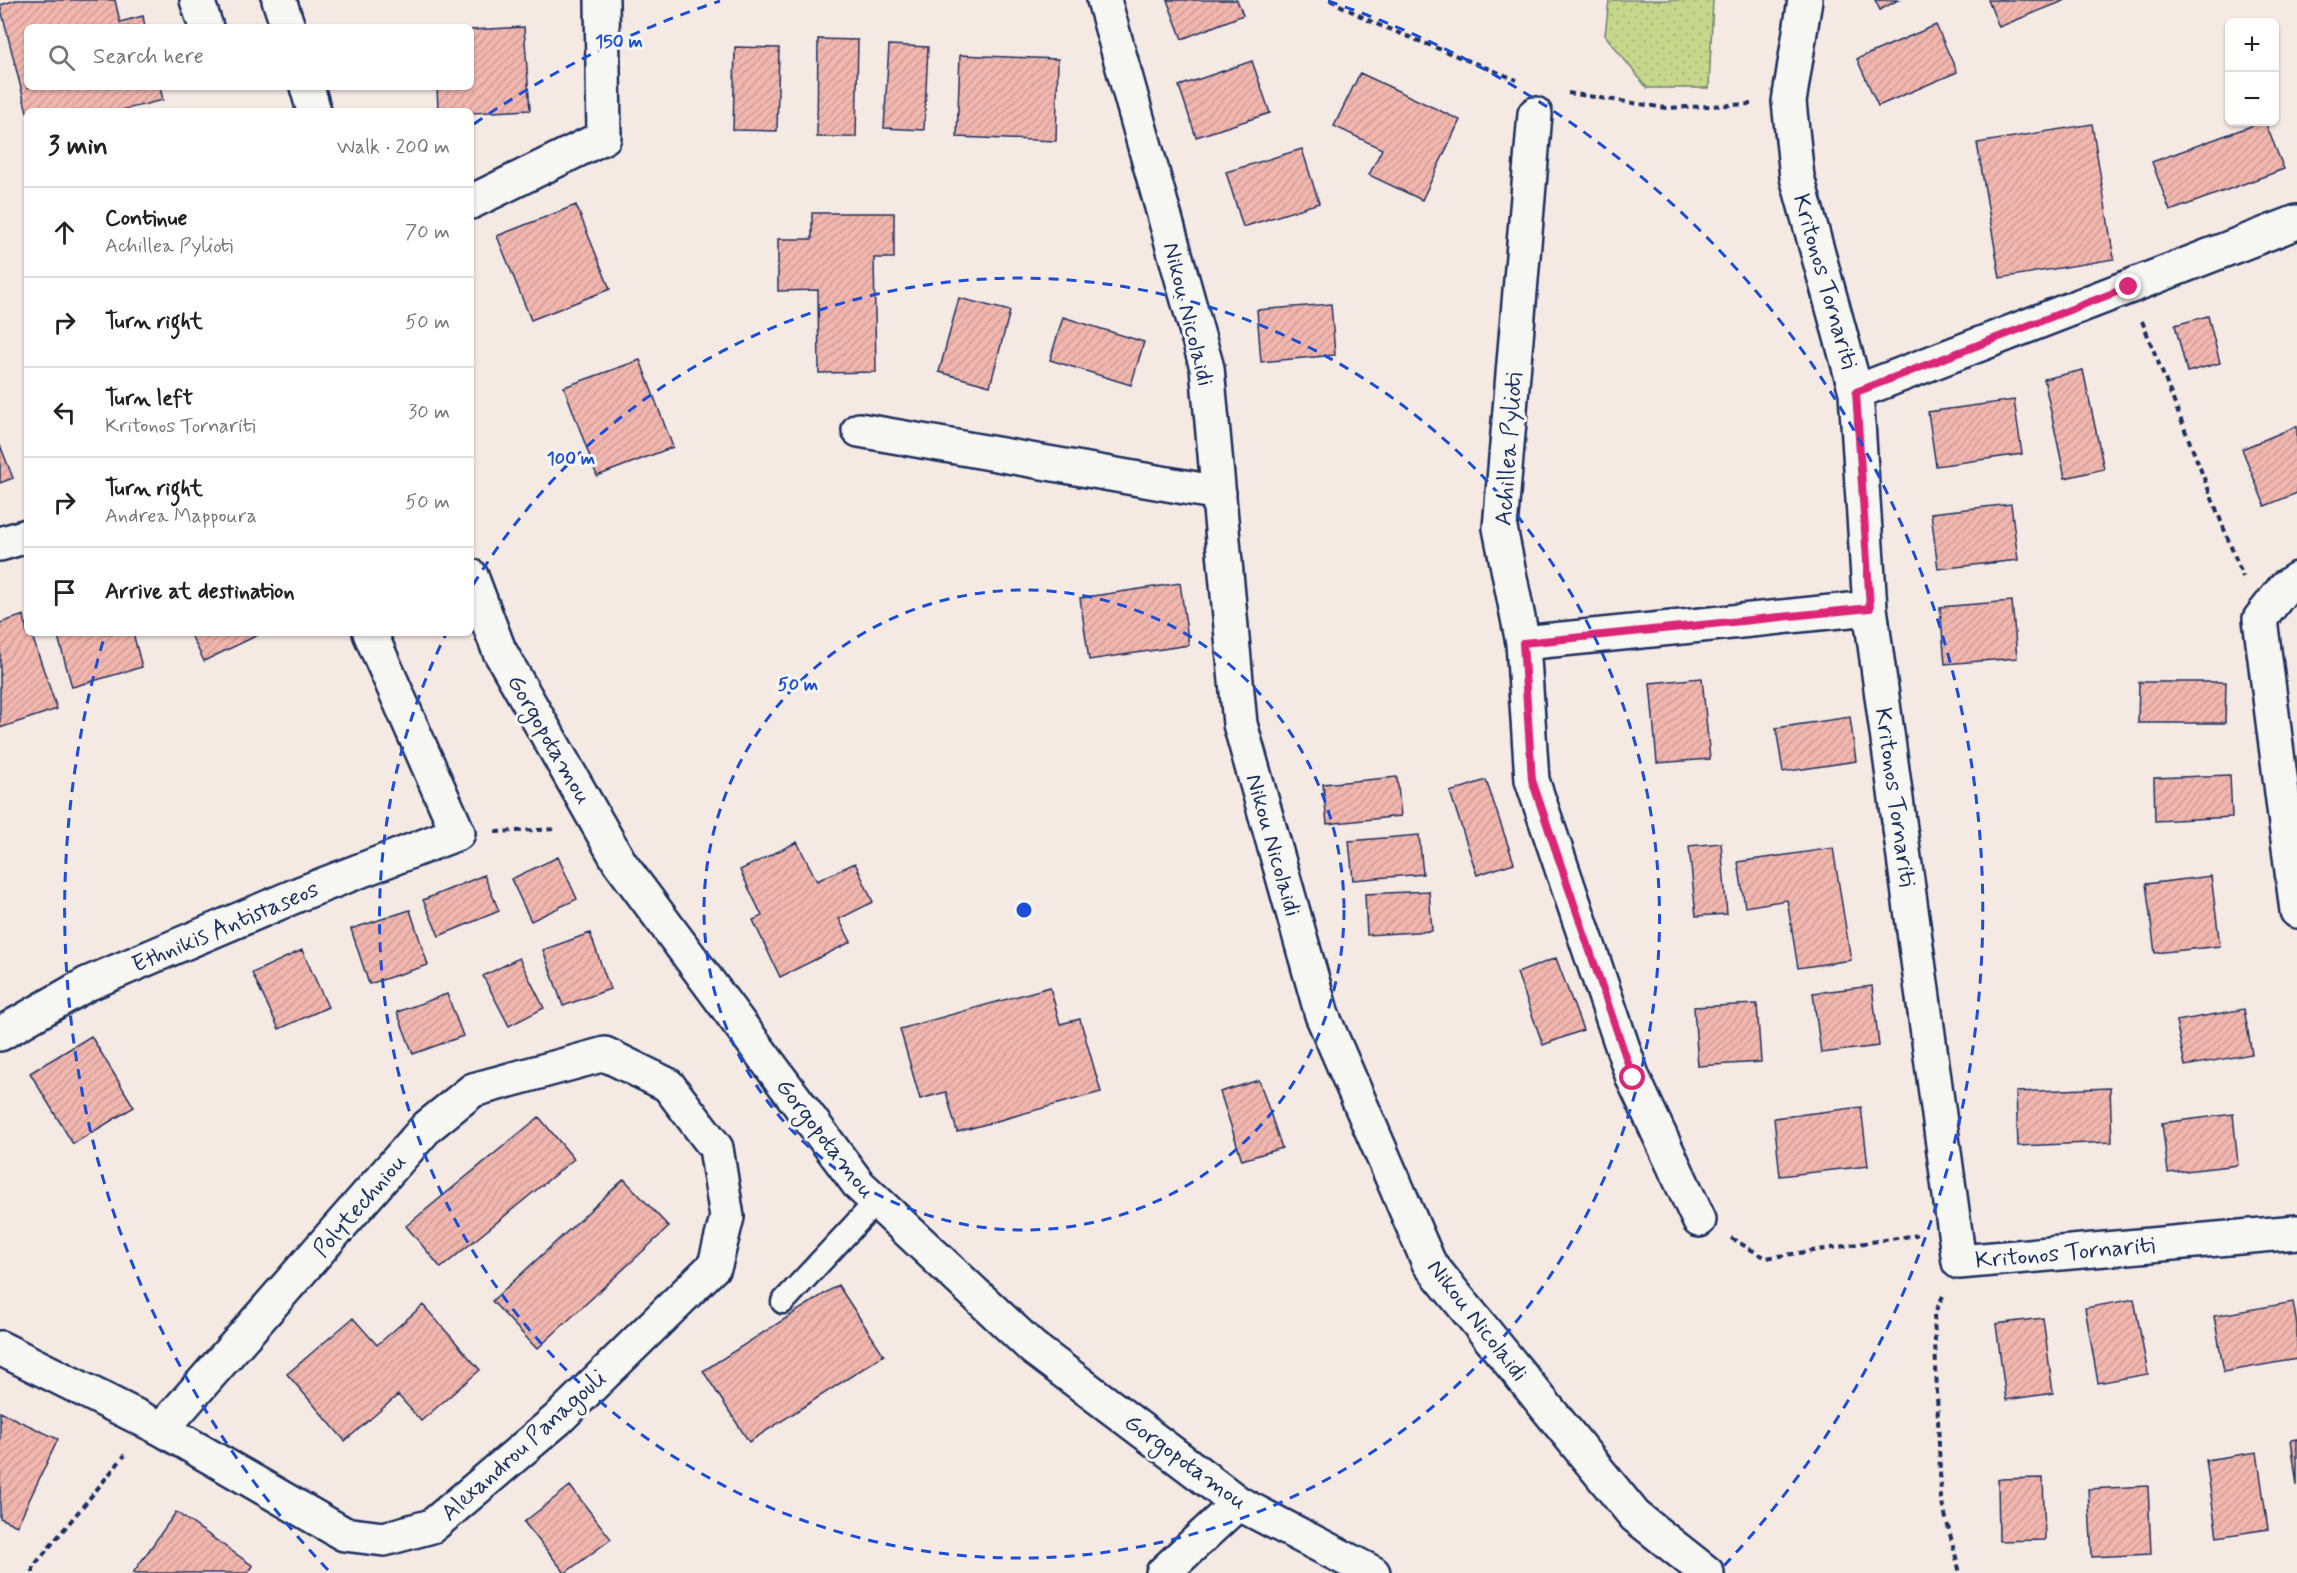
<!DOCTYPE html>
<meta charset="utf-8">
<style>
:root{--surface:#fff;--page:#f6f6f6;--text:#222;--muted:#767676;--line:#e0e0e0}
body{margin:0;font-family:Mynerve,sans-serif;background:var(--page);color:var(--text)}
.controls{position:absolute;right:18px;top:18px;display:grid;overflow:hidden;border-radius:9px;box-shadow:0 2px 4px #0004}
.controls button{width:54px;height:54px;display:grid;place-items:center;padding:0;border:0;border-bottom:2px solid var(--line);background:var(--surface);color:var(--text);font:30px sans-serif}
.stop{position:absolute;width:18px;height:18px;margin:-14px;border:4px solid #db2777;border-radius:50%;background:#fff}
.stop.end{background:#db2777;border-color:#fff;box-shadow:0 2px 6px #0008}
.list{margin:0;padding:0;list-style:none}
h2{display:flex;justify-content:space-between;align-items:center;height:78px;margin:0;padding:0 24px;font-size:26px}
h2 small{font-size:20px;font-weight:400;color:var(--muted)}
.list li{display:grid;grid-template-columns:39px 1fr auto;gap:18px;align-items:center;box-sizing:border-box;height:90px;padding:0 24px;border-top:2px solid var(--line)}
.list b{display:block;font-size:22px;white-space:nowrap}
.list p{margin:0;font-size:20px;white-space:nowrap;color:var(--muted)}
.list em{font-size:20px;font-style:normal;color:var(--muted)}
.icon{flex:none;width:33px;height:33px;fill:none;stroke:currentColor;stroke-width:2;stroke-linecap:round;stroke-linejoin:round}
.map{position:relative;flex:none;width:2297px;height:1573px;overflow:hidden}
.search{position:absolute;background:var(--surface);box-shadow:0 2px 4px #0004;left:24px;top:24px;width:450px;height:66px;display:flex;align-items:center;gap:15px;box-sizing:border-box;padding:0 21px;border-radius:9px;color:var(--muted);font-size:22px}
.panel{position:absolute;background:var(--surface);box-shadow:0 2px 4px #0004;left:24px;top:108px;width:450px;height:528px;border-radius:9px}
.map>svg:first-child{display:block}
</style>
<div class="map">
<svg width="2297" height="1573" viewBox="0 0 2297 1573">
<defs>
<pattern id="park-dots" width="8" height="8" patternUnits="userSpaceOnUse" patternTransform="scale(1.5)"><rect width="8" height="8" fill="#c6d78b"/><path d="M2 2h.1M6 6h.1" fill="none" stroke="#aab97a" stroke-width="1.8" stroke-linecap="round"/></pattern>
<pattern id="building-hatch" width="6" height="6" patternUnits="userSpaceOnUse" patternTransform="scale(1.5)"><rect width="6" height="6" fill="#f1b6ae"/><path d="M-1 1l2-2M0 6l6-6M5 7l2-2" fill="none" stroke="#ce9d98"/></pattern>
</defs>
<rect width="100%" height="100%" fill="#f5e9e4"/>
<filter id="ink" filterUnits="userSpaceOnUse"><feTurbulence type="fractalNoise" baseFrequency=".0167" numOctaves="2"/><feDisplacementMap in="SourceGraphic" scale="12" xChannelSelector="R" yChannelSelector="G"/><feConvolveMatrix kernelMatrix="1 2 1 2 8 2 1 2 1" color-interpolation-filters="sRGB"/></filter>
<g filter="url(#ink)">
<path fill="url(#park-dots)" stroke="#708374" stroke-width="1.5" d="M 1609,0 L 1713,0 L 1709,88 L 1647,88 L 1605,35 Z"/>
<path fill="url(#building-hatch)" stroke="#1b2f5e" stroke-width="1.5" d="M 16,0 L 115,0 L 120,22 L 143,16 L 145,27 L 27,27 L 27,87 L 160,87 L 163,100 L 118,111 L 27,112 L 0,5 Z
M 1167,0 L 1237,0 L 1243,15 L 1182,39 Z
M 1875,0 L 1898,0 L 1880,10 Z
M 1988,0 L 2066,0 L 1999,27 Z
M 1936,25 L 1957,72 L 1878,106 L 1857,59 Z
M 524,27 L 530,110 L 471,113 L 471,111 L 438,111 L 437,87 L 471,87 L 471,30 Z
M 818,39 L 858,40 L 856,137 L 817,137 Z
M 889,45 L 928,47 L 924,130 L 884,128 Z
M 735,47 L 779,48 L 777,131 L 733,130 Z
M 960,55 L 1058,59 L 1056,141 L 957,137 Z
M 1252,61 L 1270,113 L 1196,137 L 1179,86 Z
M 1360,73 L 1460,120 L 1422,200 L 1369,175 L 1382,149 L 1334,126 Z
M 2262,122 L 2265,122 L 2284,169 L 2170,211 L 2152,162 Z
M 2092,124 L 2114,259 L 2000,278 L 1977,143 Z
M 1302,149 L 1319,203 L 1243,227 L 1226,172 Z
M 576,205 L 610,289 L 531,320 L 497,236 Z
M 812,213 L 894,213 L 894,258 L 874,258 L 876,372 L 819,373 L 818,290 L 778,291 L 778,239 L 812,239 Z
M 959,298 L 1010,311 L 990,386 L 939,372 Z
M 1331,304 L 1335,355 L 1261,362 L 1257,310 Z
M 2208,316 L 2220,363 L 2187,372 L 2175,325 Z
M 1063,317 L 1144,342 L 1131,385 L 1050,360 Z
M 640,360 L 673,447 L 597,476 L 564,387 Z
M 2083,370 L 2104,469 L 2065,478 L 2044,379 Z
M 2014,400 L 2022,454 L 1936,466 L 1928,412 Z
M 2297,426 L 2297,493 L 2265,506 L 2242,449 Z
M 0,445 L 13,478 L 0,483 Z
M 2011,504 L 2018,560 L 1938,569 L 1931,513 Z
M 1180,583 L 1189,645 L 1089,660 L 1080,598 Z
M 2012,601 L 2017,658 L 1945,664 L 1940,607 Z
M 24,615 L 27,633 L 31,633 L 57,709 L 0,728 L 0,623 Z
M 57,633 L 133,633 L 142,667 L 72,687 Z
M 190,633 L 262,633 L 204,661 Z
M 1702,678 L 1710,759 L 1657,763 L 1650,683 Z
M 2139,682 L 2226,682 L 2225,723 L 2138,723 Z
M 1850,717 L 1856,761 L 1783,772 L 1776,728 Z
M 2230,775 L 2232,817 L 2155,821 L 2154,778 Z
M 1397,777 L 1401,816 L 1327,824 L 1323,784 Z
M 1486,780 L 1514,863 L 1477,875 L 1450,792 Z
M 1419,835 L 1423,874 L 1353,880 L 1349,841 Z
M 797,842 L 817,881 L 855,863 L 873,902 L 839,919 L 851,942 L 780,977 L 753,920 L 762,916 L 740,870 Z
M 1721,843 L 1727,914 L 1696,916 L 1689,846 Z
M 1833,848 L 1851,960 L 1798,968 L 1787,900 L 1745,907 L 1738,862 Z
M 558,857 L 577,899 L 531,921 L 511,879 Z
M 484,875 L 499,911 L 439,936 L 423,900 Z
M 2211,876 L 2220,946 L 2155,953 L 2146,884 Z
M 1429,891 L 1432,931 L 1367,935 L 1365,894 Z
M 410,910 L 428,965 L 369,984 L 351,929 Z
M 590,933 L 610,989 L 563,1006 L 543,950 Z
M 302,950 L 328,1007 L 279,1029 L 252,973 Z
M 519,958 L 544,1008 L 509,1026 L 483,976 Z
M 1556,958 L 1583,1030 L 1543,1045 L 1517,973 Z
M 1872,986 L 1879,1046 L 1821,1053 L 1813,993 Z
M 1050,987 L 1060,1024 L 1080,1019 L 1101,1092 L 957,1132 L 946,1092 L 920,1099 L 900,1029 Z
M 447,994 L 463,1036 L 413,1054 L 397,1012 Z
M 1757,1004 L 1761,1062 L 1698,1066 L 1694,1007 Z
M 2244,1009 L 2252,1054 L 2185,1066 L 2176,1021 Z
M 91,1036 L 134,1107 L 73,1144 L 30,1073 Z
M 1259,1080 L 1282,1148 L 1242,1160 L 1220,1092 Z
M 2110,1088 L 2112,1142 L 2018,1146 L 2016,1092 Z
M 1861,1107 L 1868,1166 L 1780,1176 L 1774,1118 Z
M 2233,1114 L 2238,1165 L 2168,1173 L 2162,1123 Z
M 539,1117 L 574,1159 L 441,1268 L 406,1226 Z
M 624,1179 L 669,1227 L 537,1349 L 492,1301 Z
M 838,1285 L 884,1355 L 749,1442 L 703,1371 Z
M 2134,1299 L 2148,1374 L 2098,1383 L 2085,1308 Z
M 2293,1302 L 2297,1325 L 2297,1359 L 2224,1372 L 2214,1316 Z
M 423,1305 L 480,1370 L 421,1421 L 398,1395 L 345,1441 L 287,1374 L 353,1318 L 377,1345 Z
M 2043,1318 L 2053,1393 L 2006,1400 L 1996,1324 Z
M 0,1412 L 58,1439 L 17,1526 L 0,1518 Z
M 2297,1439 L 2297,1486 L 2291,1440 Z
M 2257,1452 L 2268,1529 L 2217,1537 L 2206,1460 Z
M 2043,1478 L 2045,1540 L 1999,1541 L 1998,1479 Z
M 570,1486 L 611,1539 L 565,1573 L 524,1522 Z
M 2148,1486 L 2151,1554 L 2092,1557 L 2088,1489 Z
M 176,1512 L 253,1566 L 248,1573 L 133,1573 Z"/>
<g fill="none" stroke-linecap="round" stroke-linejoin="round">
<g stroke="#1b2f5e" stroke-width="27">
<path id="service" d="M 783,1302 L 876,1202"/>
</g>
<g stroke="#1b2f5e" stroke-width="38">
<path id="minor" d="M 197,0 L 206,27
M 1104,0 L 1207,368 L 1240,724 L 1322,1015 L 1429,1263 L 1635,1516 L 1707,1573
M 1805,0 L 1789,102 L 1797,177 L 1856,392 L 1870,608 L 1959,1262 L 2297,1232
M 1535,114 L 1500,528 L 1523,643 L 1532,780 L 1633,1078 L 1699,1220
M 471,202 L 604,137 L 602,0
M 1856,392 L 2297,222
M 859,430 L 1219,493
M 0,544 L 27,536
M 2297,579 L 2285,587 L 2260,619 L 2297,911
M 1523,643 L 1870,608
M 0,1034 L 87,984 L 302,893 L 458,833 L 370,633
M 0,1348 L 162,1429 L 344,1534 L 384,1539 L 432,1526 L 558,1419 L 715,1265 L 727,1217 L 716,1148 L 668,1085 L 605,1054 L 473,1090 L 427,1127 L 162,1429
M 1163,1573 L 1238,1503"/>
</g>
<g stroke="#1b2f5e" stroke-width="38">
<path id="tertiary" d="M 279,0 L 288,27
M 307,87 L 314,111
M 471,576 L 499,650 L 620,863 L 859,1185 L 1033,1348 L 1238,1503 L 1373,1573"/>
</g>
<path stroke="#1b2f5e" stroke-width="4" stroke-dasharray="6 4.5" stroke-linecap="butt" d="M 1330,0 L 1374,23 L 1517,80
M 1568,93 L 1666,108 L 1751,104
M 2142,321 L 2243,577
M 495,832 L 556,829
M 1731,1238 L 1766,1258 L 1917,1235
M 1943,1296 L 1934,1314 L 1941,1499 L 1960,1573
M 33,1573 L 33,1567 L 125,1455"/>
<use href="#service" stroke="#f6f6f2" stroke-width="22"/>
<use href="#minor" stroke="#f6f6f2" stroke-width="33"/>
<use href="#tertiary" stroke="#f6f6f2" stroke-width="33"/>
</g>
</g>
<g fill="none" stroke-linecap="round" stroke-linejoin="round" filter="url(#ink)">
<path stroke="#db2777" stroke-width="8" d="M 1633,1078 L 1532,780 L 1523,643 L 1870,608 L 1856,392 L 2129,287"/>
</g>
<g fill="none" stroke="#1d4ed8" stroke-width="3" stroke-dasharray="10 8">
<circle cx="1024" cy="910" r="320"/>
<path d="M473 585A640 640 0 1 1 446 634"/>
<path d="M328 1570A959 959 0 0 1 104 638M474 124A959 959 0 0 1 720 1M1328 1A959 959 0 0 1 1720 1570"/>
</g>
<g text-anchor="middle" stroke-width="6" stroke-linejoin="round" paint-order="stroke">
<g font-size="24" fill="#1b2f5e" stroke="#f6f6f2">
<text transform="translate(1826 281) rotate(74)" y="8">Kritonos Tornariti</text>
<text transform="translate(1189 314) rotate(76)" y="8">Nikou Nicolaidi</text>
<text transform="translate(1508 449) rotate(-86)" y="8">Achillea Pylioti</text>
<text transform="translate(550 739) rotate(60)" y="8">Gorgopotamou</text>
<text transform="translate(1896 797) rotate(82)" y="8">Kritonos Tornariti</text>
<text transform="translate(1274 845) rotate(74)" y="8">Nikou Nicolaidi</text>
<text transform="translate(225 926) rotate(-23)" y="8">Ethnikis Antistaseos</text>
<text transform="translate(826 1138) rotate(52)" y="8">Gorgopotamou</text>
<text transform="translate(359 1205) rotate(-49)" y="8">Polytechniou</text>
<text transform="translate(2065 1252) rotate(-5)" y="8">Kritonos Tornariti</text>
<text transform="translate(1478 1320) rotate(52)" y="8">Nikou Nicolaidi</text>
<text transform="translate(523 1445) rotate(-42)" y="8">Alexandrou Panagouli</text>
<text transform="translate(1186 1461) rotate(36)" y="8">Gorgopotamou</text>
</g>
</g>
<circle cx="1024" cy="910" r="9" fill="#1d4ed8" stroke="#f6f6f2" stroke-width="3"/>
<g font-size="18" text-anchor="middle" font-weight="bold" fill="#1d4ed8" stroke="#f6f6f2" stroke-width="6" stroke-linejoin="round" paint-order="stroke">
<text x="619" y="47">150 m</text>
<text x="571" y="464">100 m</text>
<text x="798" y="690">50 m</text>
</g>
</svg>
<div class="controls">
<button>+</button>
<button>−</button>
</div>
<div class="stop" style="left:1633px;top:1078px"></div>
<div class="stop end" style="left:2129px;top:287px"></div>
<div class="search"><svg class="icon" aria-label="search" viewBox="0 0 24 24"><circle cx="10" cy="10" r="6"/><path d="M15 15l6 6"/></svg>Search here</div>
<section class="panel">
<h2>3 min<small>Walk · 200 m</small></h2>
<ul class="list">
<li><svg class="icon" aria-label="ahead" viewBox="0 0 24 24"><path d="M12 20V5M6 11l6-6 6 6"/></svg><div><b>Continue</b><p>Achillea Pylioti</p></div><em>70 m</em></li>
<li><svg class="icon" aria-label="right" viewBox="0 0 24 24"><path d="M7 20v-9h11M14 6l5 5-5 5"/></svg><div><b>Turn right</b></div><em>50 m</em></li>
<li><svg class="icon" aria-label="left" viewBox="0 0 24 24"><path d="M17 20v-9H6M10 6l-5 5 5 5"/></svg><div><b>Turn left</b><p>Kritonos Tornariti</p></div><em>30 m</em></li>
<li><svg class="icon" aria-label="right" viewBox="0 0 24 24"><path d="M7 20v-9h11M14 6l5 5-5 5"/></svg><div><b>Turn right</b><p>Andrea Mappoura</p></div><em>50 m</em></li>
<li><svg class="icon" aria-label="arrive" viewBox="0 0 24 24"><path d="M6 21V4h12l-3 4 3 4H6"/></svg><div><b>Arrive at destination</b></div></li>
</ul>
</section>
</div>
